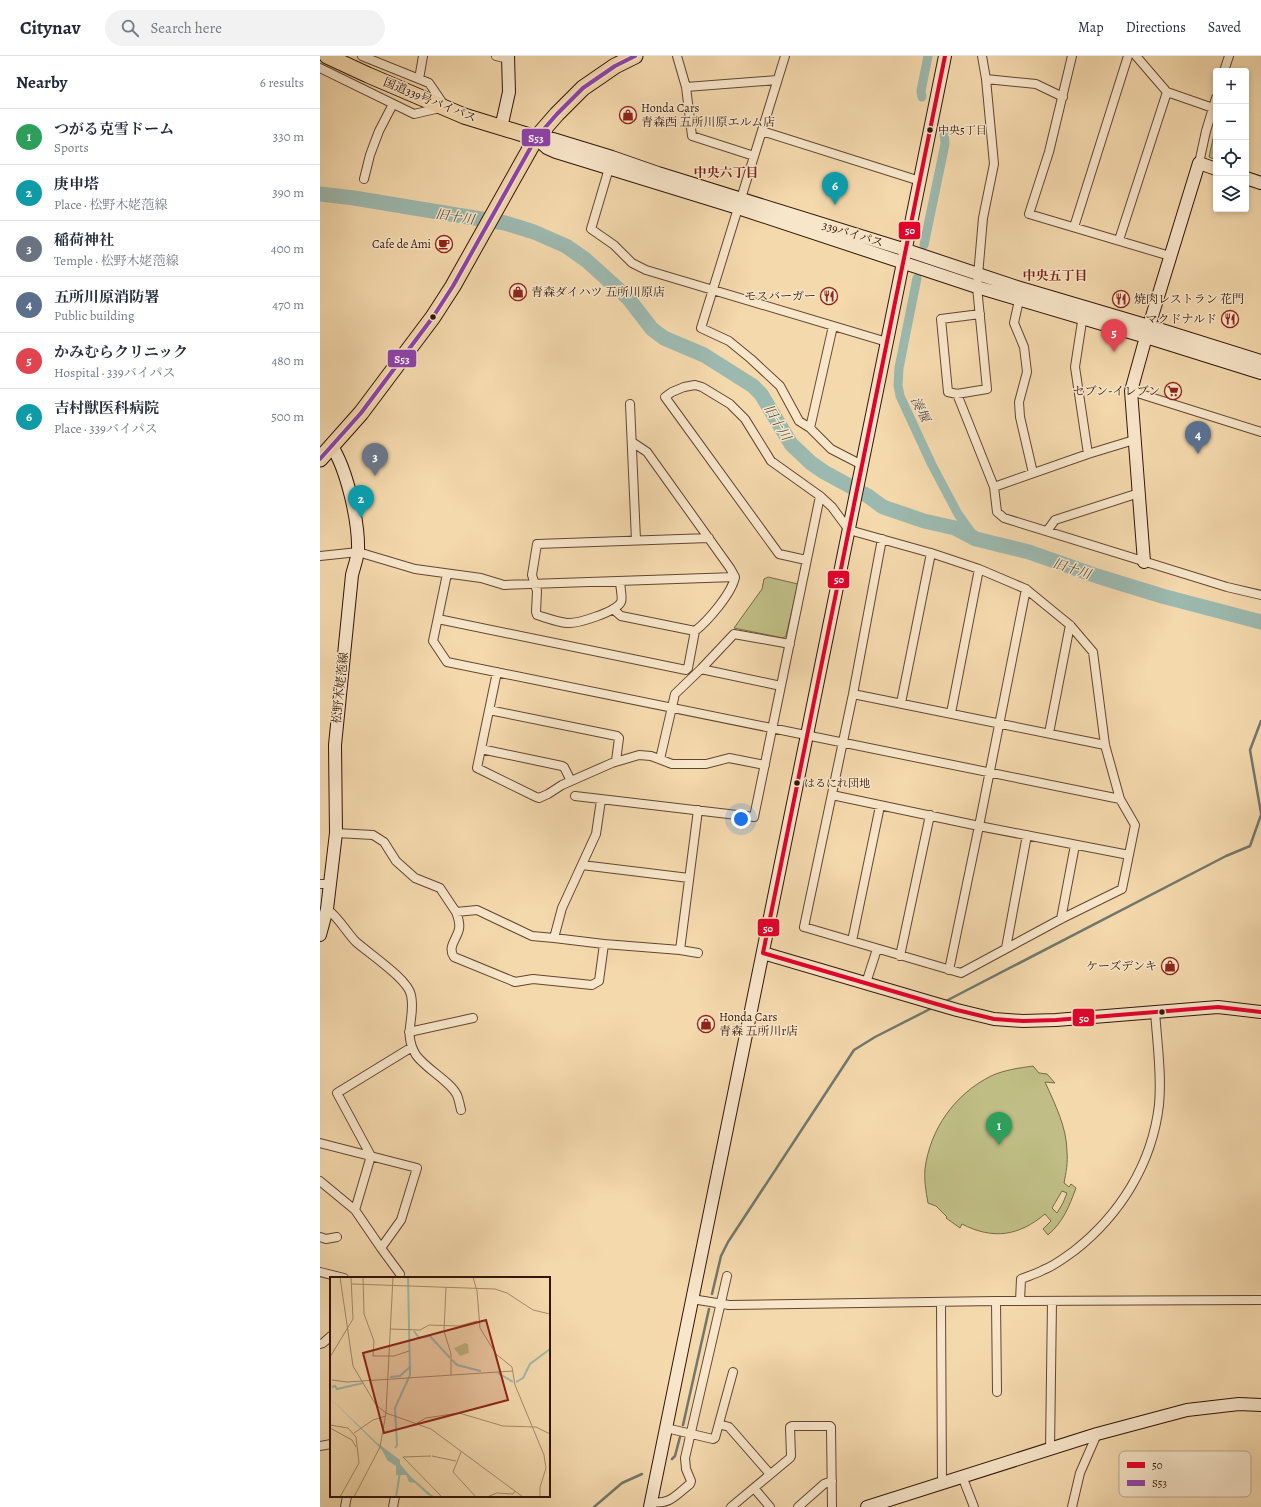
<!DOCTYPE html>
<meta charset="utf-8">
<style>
:root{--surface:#fff;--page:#f2f2f3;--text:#1f2937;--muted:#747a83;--line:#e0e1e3;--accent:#d93025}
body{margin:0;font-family:Alegreya,"Noto Serif JP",serif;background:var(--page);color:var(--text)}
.controls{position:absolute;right:12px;top:12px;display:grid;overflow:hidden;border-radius:4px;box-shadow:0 2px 6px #0003}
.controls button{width:36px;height:36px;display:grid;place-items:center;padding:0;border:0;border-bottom:1px solid var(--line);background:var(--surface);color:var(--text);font:20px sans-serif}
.you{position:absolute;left:421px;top:763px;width:14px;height:14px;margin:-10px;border:3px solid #fff;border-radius:50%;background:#1a73e8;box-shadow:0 0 0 6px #1a73e833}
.badge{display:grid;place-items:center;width:26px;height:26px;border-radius:50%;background:var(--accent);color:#fff;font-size:13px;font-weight:700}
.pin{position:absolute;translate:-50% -33px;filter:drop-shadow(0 1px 2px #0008)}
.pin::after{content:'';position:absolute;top:21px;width:14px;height:12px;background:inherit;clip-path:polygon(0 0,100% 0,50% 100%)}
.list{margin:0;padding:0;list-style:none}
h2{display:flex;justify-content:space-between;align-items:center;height:52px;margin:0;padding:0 16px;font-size:17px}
h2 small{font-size:13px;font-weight:400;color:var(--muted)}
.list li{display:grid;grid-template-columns:26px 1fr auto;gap:12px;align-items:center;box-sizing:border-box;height:56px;padding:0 16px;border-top:1px solid var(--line)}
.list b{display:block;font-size:15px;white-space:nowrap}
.list p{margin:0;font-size:13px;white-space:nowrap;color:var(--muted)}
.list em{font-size:13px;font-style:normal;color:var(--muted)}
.icon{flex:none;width:22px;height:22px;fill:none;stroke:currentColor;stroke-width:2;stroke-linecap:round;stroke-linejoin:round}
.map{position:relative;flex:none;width:941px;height:1451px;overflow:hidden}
header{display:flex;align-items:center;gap:24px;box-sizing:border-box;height:56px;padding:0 20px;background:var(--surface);border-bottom:1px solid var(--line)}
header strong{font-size:19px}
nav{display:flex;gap:22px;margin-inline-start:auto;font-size:14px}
.search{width:280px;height:36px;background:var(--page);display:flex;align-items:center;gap:10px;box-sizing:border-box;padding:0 14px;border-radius:22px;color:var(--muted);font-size:15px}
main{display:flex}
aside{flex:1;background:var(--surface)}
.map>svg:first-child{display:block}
</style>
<header>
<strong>Citynav</strong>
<div class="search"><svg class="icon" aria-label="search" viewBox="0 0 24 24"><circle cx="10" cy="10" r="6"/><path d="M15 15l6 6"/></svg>Search here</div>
<nav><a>Map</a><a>Directions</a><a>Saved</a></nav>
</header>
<main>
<aside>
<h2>Nearby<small>6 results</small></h2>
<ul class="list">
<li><span class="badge" style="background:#2e9e5b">1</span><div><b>つがる克雪ドーム</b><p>Sports</p></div><em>330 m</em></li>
<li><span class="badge" style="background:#0f9aa8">2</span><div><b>庚申塔</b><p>Place · 松野木姥萢線</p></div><em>390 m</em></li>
<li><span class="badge" style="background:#6b7280">3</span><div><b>稲荷神社</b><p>Temple · 松野木姥萢線</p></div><em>400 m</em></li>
<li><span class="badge" style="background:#5c6f8a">4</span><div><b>五所川原消防署</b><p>Public building</p></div><em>470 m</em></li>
<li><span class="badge" style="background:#e0444e">5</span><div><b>かみむらクリニック</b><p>Hospital · 339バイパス</p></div><em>480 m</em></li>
<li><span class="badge" style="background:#0f9aa8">6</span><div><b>吉村獣医科病院</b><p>Place · 339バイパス</p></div><em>500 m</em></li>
</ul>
</aside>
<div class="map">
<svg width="941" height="1451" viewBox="0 0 941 1451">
<rect width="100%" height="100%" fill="#f4d9ad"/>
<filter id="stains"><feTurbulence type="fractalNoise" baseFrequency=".005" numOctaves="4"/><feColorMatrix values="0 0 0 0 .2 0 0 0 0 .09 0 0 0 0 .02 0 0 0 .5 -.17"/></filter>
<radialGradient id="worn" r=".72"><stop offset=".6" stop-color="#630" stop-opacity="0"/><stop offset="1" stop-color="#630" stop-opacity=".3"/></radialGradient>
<path fill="#c0be86" stroke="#786a46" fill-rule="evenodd" d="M 896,69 L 896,104 L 889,101 Z
M 448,521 L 478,528 L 466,580 L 463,582 L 414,572 L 442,533 L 444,523 Z
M 713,1010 L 719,1017 L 727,1018 L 735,1027 L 725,1026 C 735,1048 747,1072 747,1096 C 748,1106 746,1117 744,1127 L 749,1131 L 751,1128 L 756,1132 C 749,1151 743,1166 728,1179 L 723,1173 L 731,1165 L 725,1158 C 699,1180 673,1184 642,1168 L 640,1172 L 626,1162 L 627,1161 L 616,1150 L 608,1147 C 606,1136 604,1124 605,1113 C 610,1073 635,1038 671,1020 C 684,1014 699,1012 713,1010 ZM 742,1135 L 747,1137 L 743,1147 L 737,1157 L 732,1152 Z"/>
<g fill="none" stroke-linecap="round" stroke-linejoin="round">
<path stroke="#71776c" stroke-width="2.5" d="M 941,665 L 930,694 L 941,757
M 624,946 L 906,800 L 930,790 L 941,759
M 392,1238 L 401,1200 L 408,1186 L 534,994 L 555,981 L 612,952
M 363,1369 L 389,1253
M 352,1403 L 355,1400 L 360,1381
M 274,1451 L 302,1427 L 322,1418"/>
<path stroke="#9cb9af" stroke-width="9" d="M 602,41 L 601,35 L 608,0
M 604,189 L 625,88 L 624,73
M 597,222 L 579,312 L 578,329 L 580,340 L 612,409 L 638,458 L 656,483"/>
<path stroke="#9cb9af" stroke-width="15" d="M 0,138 L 34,142 L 185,167 L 214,176 L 246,190 L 266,204 L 308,242 L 332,273 L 344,282 L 384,299 L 433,330 L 441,338 L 471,388 L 491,407 L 504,416 L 548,440 L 563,451 L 604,465 L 635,472 L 656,483 L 709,496 L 777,520 L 842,540 L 941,566"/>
<g stroke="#624630" stroke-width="10">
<path id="street" d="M 42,0 L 109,27 L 124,49
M 176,0 L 188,3
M 357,0 L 366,31 L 372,80 L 434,100
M 465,0 L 381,272 L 409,285 L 431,303 L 460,330 L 479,365 L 490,372 L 513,270
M 752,0 L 729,96 L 709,158 L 850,200
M 816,0 L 847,36 L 893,52
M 0,12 L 94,58 L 120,52
M 904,15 L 909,0
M 99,23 L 103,0
M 666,23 L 716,28 L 743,41
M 366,31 L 457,24
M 442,75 L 600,125
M 879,107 L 886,75 L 896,42
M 290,109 L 271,173 L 294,189 L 312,207 L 326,214 L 567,286
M 44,123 L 50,99 L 59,75 L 73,48
M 754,171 L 808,0
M 799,184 L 847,36
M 699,244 L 694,267 L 704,291 L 707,316 L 699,346 L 700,361 L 713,417
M 660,258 L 621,263 L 628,336 L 637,338 L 667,333 L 657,231 L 663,162 L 674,108 L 666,23 L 662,0
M 763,259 L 755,311 L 768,398
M 811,335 L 941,376
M 637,338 L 674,431 L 677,456 L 684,462 L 907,531 L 941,539
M 310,348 L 316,484
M 490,372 L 511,393 L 542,409
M 674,431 L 768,398 L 814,384
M 727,475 L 735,464 L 819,437
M 0,500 L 38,496 L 95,513 L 161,522 L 184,529 L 415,521
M 486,504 L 459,498 L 345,341 L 352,336 L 364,331 L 375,329 L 382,331 L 410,348 L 425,363 L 451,405 L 500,440 L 512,451 L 529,474 L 611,497 L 659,513 L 706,533 L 750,569 L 773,596 L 785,689 L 800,743 L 815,769 L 802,833 L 741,863 L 641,917 L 484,871 L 533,638 L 562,483
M 127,518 L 113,585 L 127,606 L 800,743
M 300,525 C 300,531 303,542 301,546 C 296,556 257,568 247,567 C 237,566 227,562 217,559 L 216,556 L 217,535 L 212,519 L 217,488 L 389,482
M 293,553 L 301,560 L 375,575 C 388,565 412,537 415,521 L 410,512 L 327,396 L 312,386
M 118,563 L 366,614 L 368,612 L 375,575
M 381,613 L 461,630
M 177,616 L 157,712 L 216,741 L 219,742 L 228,738 L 242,729 L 292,707 L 319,699 L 331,700 L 352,708 L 386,708 L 409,702 L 445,709
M 533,638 L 785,689
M 581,647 L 611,497
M 169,654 L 297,680 L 299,682 L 296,705
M 631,657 L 659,513
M 729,677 L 750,569
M 161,693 L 242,710 L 244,711 L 251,725
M 340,703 L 355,638 L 381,613 L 414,578 L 470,588
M 512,739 L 659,770 L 809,799
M 255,740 L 434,761 L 500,440
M 281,744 L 276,778 L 242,852 L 234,882 L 284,888 L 360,894 L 378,754
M 16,777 L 53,779 L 64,786 L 76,805 L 95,822 L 120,832 L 136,856 L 157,854 L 212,880 L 234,882
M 262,809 L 369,822
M 0,828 L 10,828
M 7,853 C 19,862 25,874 35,885 C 48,897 88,923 91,939 C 96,962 82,976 96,999 C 106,1013 130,1025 137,1039 C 139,1044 140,1050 141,1054
M 136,856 C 138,861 140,868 139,873 C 137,883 127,891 134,901 L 195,926 L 213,923 L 272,929 L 279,925 L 284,888
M 741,863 L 755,789
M 532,885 L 560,750
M 686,892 L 707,779
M 360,894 L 378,897
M 580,900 L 610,759
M 629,914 L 659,770 L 706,533
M 546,927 L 557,893
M 89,976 L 153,962
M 0,1087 L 97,1112 L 81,1164 L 61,1192 L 35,1154 L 0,1125
M 35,1154 L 51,1100 L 17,1037 L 92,991
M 0,1181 L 6,1183 L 17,1181
M 61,1192 L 80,1218
M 0,1216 L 24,1222
M 372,1243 L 409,1249 L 676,1245 L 941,1244
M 676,1245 L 677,1336
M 700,1245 L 701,1223 C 708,1220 716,1218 723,1214 C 734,1210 744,1202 754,1195 C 800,1159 832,1108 839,1049 C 842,1019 837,986 835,955
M 621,1247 L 622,1427
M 0,1288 L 3,1287 L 11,1280
M 399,1368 L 409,1371 L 450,1418
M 346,1372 L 393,1383 L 395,1382 L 413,1316
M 0,1390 L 11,1388
M 730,1394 L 732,1245
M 642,1420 L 654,1451
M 434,1432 L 450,1451
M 331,1446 C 350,1449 356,1439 370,1428 L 371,1425 L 366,1413 L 365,1402 L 407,1220
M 25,1451 L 27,1440
M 73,1451 L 75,1440
M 411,1451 L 470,1402 L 471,1400 L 470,1371 L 472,1370 L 510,1370 L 511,1371 L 512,1451
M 478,1451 L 504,1428 L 512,1425
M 752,1451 L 760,1417 L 777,1378"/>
</g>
<g stroke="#311507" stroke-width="14">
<path id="secondary" d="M 181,72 L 189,36 L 188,0
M 216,82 L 227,92 L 236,96 L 418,152 L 657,231 L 826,281 L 941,317
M 216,82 L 233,83 L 292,101 L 338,117 L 586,194 L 697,231 L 829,270 L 941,305
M 926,122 L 941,127
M 824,506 L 811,335 L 829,270 L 879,107 L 896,113
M 0,879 L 7,853 L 16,777 L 15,689 L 32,519 C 34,511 37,503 38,495 C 39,466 27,413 11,389
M 443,897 L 637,954 L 674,963 L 703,965 L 736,964 L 898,951 L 941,956
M 330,1451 L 625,0
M 547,1451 L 777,1378 L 867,1354 L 919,1348 L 941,1349"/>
</g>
<g stroke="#311507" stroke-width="17">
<path id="highway" d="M 7,0 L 48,19 L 144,60 L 216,82
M 0,403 L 41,357 L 113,261 L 133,230 L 216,82 L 237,58 L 263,32 L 295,10 L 315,0"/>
</g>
<use href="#street" stroke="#f8e6ca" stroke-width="8"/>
<use href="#secondary" stroke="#f8e6ca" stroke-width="12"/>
<use href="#highway" stroke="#f4d9ad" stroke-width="15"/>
<g stroke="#f8e6ca" stroke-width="7">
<path id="bus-1" d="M 625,0 L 443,897 L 637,954 L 674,963 L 703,965 L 736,964 L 898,951 L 941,956"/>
</g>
<g stroke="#f8e6ca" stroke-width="7">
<path id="bus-2" d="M 0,403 L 41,357 L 113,261 L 133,230 L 216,82 L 237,58 L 263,32 L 295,10 L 315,0"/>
</g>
<use href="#bus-1" stroke="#e4002b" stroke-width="4"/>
<use href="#bus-2" stroke="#8e44ad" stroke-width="4"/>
</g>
<defs>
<g id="shop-ring" transform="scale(0.9)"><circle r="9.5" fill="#f8e6ca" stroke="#8f2418" stroke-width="1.5"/><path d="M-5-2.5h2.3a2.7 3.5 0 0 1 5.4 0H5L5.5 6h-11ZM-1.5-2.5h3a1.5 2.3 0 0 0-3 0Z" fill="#8f2418"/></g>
<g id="cafe-ring" transform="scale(0.9)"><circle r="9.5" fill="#f8e6ca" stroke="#8f2418" stroke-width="1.5"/><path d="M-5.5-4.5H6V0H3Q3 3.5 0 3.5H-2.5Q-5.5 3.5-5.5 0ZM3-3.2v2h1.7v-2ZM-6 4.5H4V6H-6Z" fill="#8f2418"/></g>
<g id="restaurant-ring" transform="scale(0.9)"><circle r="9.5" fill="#f8e6ca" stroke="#8f2418" stroke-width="1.5"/><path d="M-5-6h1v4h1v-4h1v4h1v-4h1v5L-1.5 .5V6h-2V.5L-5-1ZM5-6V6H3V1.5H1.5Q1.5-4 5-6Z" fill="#8f2418"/></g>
<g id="supermarket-ring" transform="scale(0.9)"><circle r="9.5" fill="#f8e6ca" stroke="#8f2418" stroke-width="1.5"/><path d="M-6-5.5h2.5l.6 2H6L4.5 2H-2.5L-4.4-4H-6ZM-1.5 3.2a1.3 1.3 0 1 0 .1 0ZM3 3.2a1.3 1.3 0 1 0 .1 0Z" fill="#8f2418"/></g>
</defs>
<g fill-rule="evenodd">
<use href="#shop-ring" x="308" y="59"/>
<use href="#cafe-ring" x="124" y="188"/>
<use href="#shop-ring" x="198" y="236"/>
<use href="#restaurant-ring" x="509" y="240"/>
<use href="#restaurant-ring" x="801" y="243"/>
<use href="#restaurant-ring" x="910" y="263"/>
<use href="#supermarket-ring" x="853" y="335"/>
<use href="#shop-ring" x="850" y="910"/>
<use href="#shop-ring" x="386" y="968"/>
</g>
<g fill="#311507" stroke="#f8e6ca" stroke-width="1.5">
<circle cx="610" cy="74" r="3.5"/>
<circle cx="113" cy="261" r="3.5"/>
<circle cx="477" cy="727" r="3.5"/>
<circle cx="842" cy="956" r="3.5"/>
</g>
<g text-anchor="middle" stroke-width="3" stroke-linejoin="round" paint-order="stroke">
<g font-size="11" fill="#311507" stroke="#f8e6ca" text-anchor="start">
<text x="618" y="78">中央5丁目</text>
<text x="484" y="731">はるにれ団地</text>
</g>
<g font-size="12" fill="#311507" stroke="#f8e6ca">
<text transform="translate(110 44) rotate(22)" y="4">国道339号バイパス</text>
<text transform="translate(533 178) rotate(17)" y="4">339バイパス</text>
<text transform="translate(20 632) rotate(-84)" y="4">松野木姥萢線</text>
</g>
<g font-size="12" fill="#311507" stroke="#f8e6ca" text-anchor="end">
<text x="321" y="56" text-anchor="start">Honda Cars<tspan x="321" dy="14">青森西 五所川原エルム店</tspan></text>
<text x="111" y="192">Cafe de Ami</text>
<text x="211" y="240" text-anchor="start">青森ダイハツ 五所川原店</text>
<text x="496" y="244">モスバーガー</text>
<text x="814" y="247" text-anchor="start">焼肉レストラン 花門</text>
<text x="897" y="267">マクドナルド</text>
<text x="840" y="339">セブン-イレブン</text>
<text x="837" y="914">ケーズデンキ</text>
<text x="399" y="965" text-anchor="start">Honda Cars<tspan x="399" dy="14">青森 五所川r店</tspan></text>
</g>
<g font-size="13" font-weight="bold" fill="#7a1f14" stroke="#f8e6ca">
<text x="406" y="121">中央六丁目</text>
<text x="735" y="224">中央五丁目</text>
</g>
<g font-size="13" font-style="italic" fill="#564e42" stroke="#f8e6ca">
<text transform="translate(135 160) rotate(9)" y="5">旧十川</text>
<text transform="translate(601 353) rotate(64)" y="5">湊堰</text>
<text transform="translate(458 366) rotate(59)" y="5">旧十川</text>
<text transform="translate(752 512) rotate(18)" y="5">旧十川</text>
</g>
</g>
<g transform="translate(10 1221)">
<rect width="220" height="220" fill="#f4d9ad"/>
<path d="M 135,66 L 138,67 L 139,76 L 130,79 L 124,71 Z" fill="#c0be86"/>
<path d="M 0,121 L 46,165 L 70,183 L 70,187 L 81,200 L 104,220 L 98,218 L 85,206 L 79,205 L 76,198 L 66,198 L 66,189 L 57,183 L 52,173 Z" fill="#9cb9af"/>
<path fill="none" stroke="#9cb9af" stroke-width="2" d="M 84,54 L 89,61 L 100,59 L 120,81M 122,83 L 127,88 L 151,94M 168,96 L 183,105M 60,100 L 70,99 L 81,89M 186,105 L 193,101 L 200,87 L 220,72M 2,110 L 5,109 L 7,112 L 33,106M 65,171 L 67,168 L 65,131 L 80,98 L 78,0M 66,220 L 70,195"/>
<path fill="none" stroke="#a68b6b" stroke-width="1" d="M 10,0 L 23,89 L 46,128 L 56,136 L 101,152 L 193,220M 33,0 L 34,37 L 44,64 L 43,79 L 64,79 L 79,74M 143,0 L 147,14 L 150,51 L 166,77 L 182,90 L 185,108 L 214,178 L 216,191 L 210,210 L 210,220M 22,7 L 165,12 L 177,16 L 203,33 L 220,37M 116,10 L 114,54 L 121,77 L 121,98M 60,52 L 90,53 L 99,48 L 129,49 L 147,44M 0,80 L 23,42 L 21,0M 2,103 L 17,105 L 183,94M 56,136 L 63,0M 87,146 L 96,141 L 129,136 L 173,149 L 206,150 L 220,157M 0,148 L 18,151M 0,151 L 22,163 L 26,170M 24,156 L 43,143 L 56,139M 131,175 L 123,195 L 146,220M 102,179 L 126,184M 73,180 L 112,220M 73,180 L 101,179M 10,220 L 29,186 L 26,160 L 18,151M 24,220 L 50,170 L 56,136M 157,220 L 167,216 L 183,217 L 185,214"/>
<path fill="#8f2418" fill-opacity="0.15" stroke="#8f2418" stroke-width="2" d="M 156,43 L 178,123 L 54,156 L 33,76 Z"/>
<rect width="220" height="220" fill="none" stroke="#311507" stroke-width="2"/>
</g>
<rect x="799" y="1395" width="132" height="46" rx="6" fill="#f8e6ca" stroke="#bca790" stroke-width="1"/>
<rect x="807" y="1406" width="18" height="6" fill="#e4002b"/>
<rect x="807" y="1424" width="18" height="6" fill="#8e44ad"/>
<g font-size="11" fill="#311507">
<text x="832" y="1413">50</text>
<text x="832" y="1431">S53</text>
</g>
<g stroke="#f8e6ca" stroke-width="1.5">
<rect x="201" y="72" width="30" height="19" rx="4" fill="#8e44ad"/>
<rect x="578" y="165" width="23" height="19" rx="4" fill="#e4002b"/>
<rect x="67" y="293" width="30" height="19" rx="4" fill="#8e44ad"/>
<rect x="507" y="514" width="23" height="19" rx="4" fill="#e4002b"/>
<rect x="437" y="862" width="23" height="19" rx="4" fill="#e4002b"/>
<rect x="752" y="952" width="23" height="19" rx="4" fill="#e4002b"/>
</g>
<g font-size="11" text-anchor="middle" font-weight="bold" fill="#fff">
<text x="216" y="86">S53</text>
<text x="590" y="178">50</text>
<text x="82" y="307">S53</text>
<text x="519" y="527">50</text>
<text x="448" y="876">50</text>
<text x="764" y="966">50</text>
</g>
<rect width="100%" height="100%" filter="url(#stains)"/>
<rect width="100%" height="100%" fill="url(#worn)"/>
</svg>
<div class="controls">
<button>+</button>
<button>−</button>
<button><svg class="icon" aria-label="locate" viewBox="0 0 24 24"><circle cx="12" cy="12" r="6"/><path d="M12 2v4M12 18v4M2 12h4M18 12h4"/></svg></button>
<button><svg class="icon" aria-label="layers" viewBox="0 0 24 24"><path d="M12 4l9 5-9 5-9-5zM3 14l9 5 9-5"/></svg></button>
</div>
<div class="you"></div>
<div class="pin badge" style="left:679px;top:1089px;background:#2e9e5b">1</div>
<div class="pin badge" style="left:41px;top:462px;background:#0f9aa8">2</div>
<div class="pin badge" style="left:55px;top:420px;background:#6b7280">3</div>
<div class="pin badge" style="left:878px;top:398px;background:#5c6f8a">4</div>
<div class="pin badge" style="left:794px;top:296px;background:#e0444e">5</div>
<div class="pin badge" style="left:515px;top:149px;background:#0f9aa8">6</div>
</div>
</main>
